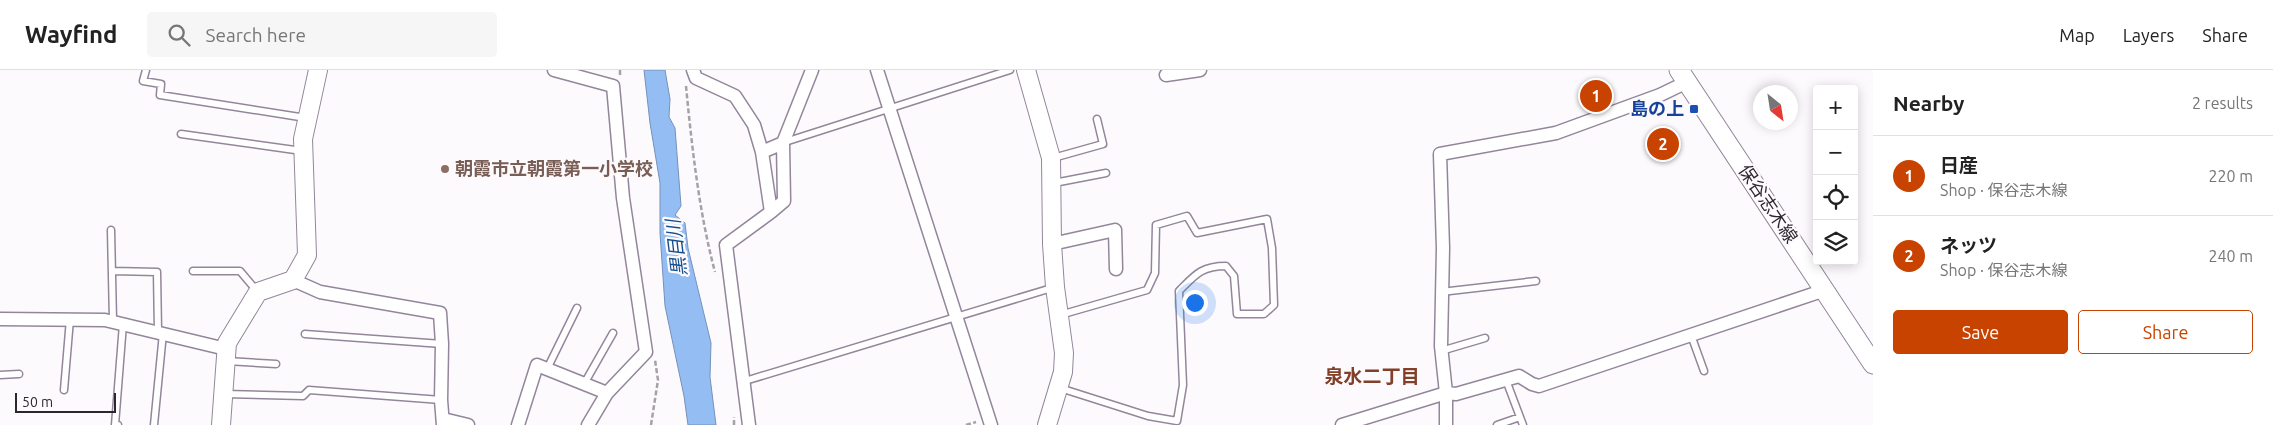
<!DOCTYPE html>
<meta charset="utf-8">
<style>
:root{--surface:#fff;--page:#f6f6f6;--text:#222;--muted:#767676;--line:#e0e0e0;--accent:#c94300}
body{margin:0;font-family:Ubuntu,"Noto Sans JP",sans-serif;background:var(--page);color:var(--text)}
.controls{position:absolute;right:15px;top:15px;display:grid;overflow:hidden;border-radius:5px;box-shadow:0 2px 12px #0003}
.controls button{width:45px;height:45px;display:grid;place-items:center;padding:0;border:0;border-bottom:1px solid var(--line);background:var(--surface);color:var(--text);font:25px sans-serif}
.compass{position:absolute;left:1753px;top:15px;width:45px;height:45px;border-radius:50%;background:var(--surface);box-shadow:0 2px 12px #0003;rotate:150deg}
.scale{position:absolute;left:15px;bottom:12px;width:101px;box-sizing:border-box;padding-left:5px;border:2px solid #2c272f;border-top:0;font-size:14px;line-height:18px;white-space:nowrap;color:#2c272f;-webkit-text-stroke:4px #fdfafe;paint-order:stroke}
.you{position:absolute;left:1194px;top:232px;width:18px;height:18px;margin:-12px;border:4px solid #fff;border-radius:50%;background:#1a73e8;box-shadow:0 0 0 8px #1a73e833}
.badge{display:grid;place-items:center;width:32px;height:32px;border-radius:50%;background:var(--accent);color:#fff;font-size:16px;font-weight:700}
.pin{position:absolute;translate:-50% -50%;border:2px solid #fff;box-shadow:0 1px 5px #0006}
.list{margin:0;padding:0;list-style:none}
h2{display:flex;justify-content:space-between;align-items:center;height:65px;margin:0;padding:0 20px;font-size:21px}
h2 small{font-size:16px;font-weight:400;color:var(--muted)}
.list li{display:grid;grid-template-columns:32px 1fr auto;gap:15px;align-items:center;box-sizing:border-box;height:80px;padding:0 20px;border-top:1px solid var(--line)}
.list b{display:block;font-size:19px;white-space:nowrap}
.list p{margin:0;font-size:16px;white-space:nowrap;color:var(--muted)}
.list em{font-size:16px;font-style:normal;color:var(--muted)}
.actions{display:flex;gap:10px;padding:15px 20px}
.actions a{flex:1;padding:11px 0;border:1px solid var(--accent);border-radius:5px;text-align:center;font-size:18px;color:var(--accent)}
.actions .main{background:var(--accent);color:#fff}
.icon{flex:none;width:28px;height:28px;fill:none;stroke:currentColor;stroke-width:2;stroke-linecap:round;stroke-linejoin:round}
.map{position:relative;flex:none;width:1873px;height:355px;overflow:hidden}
header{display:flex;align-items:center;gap:30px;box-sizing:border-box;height:70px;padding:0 25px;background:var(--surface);border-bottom:1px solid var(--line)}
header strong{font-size:24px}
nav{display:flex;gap:28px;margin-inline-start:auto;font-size:18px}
.search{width:350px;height:45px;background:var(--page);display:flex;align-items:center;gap:12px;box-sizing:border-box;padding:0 18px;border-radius:5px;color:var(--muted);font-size:19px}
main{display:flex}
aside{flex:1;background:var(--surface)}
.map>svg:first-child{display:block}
</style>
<header>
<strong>Wayfind</strong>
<div class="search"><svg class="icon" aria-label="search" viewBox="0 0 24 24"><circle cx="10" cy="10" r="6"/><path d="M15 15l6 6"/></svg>Search here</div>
<nav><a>Map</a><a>Layers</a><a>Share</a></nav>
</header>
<main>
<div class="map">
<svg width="1873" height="355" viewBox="0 0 1873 355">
<rect width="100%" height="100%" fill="#fdfafe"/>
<path fill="#94bef3" stroke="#7591b8" d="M 644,0 L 665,0 L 670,29 L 669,47 L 675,58 L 681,136 L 675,145 L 685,153 L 688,178 L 711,273 L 710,307 L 716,355 L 688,355 L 684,326 L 665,236 L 660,163 L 660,113 L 650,53 Z"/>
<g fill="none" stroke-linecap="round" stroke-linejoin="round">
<g stroke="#93869b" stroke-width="9">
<path id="lane" d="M 146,0 L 143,11 L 161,14 L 160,25 L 306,48
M 181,64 L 302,81
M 785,72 L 1010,0
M 1053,88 L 1103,74 L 1097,49
M 1054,113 L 1106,103
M 111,160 L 113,251
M 113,201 L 157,202 L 158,262
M 193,201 L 240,201 L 257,221
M 1441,222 L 1536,211
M 305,264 L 442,274
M 1691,265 L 1704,301
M 1441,281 L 1485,268
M 227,291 L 276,294
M 547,299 L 577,238
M 0,305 L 19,304
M 1506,310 L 1523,355
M 745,311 L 1055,217
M 584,314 L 613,263
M 1060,318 L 1148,346 L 1177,351 L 1183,315 L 1179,221 C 1195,205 1201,196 1226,196 L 1234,206 L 1237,244 L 1264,244 L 1274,235 L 1272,178 L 1267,149 L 1197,163 L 1187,146 L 1156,155 L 1155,203 L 1147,220 L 1060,245
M 64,320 L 70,249
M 224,324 L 303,326 L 309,320 L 441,330
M 118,355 L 115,355 L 123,254
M 154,355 L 163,263
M 1497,355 L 1520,347"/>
</g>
<g stroke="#93869b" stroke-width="15">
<path id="street" d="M 554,0 L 613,16 L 623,128 L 646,282 L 607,323 L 588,355
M 693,0 L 696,8 L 735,26 L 754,55 L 762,82
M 877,0 L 991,355
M 1166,5 L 1200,0
M 771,142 L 784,131 L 783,73
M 1052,174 L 1115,160 L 1116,199
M 293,210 L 320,222 L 440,243 L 442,274 L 441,330 L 443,355
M 0,249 L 105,250 L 226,279
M 443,349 L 468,355
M 518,355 L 537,295 L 607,323
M 749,355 L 726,175 L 771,142 L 762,82 L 783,73 L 812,0
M 1342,355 L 1446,323 L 1456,324 L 1519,306 L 1532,314 L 1539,316 L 1825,220
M 1446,355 L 1446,323 L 1441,276 L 1443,178 L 1440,84 L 1556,63 L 1660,25 L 1687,12"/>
</g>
<g stroke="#93869b" stroke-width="20">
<path id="secondary" d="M 1026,0 L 1051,88 L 1052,174 L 1055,217 L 1064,283 L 1063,302 L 1047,355
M 221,355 L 227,273 L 258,222 L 293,210 L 307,185 L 303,69 L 318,0"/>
</g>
<g stroke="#93869b" stroke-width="21">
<path id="primary" d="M 1679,0 L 1873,294"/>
</g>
<path stroke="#a5a1a7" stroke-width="2.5" stroke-dasharray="5 2.5" stroke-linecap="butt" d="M 620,0 L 620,6
M 686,16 C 692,78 699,142 715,202
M 651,355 L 658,310 L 655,290
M 734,355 L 734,347
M 966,355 L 976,352"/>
<use href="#lane" stroke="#fff" stroke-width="6"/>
<use href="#street" stroke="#fff" stroke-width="12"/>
<use href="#secondary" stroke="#fff" stroke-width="18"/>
<use href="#primary" stroke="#fff" stroke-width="19"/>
</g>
<rect fill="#1a4fb4" stroke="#fdfafe" stroke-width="2" x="1689" y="34" width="10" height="10" rx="2.5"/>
<circle fill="#8d6e63" stroke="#fdfafe" stroke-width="2" cx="445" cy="99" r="5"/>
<g text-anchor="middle" stroke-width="4.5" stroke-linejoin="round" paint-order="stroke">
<g font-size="18" font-weight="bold" fill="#164399" stroke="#fdfafe" text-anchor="end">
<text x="1684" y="45">島の上</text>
</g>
<g font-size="18" font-weight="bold" fill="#785e54" stroke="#fdfafe" text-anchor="start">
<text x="455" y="105">朝霞市立朝霞第一小学校</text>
</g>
<g font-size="18" fill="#2c272f" stroke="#fdfafe">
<text transform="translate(1768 134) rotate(56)" y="6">保谷志木線</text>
</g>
<g font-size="19" font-style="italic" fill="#154e8c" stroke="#fdfafe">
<text transform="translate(676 178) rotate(-97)" y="7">黒目川</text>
</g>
<g font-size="19" font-weight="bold" fill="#834028" stroke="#fdfafe">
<text x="1372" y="313">泉水二丁目</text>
</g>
</g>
</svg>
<div class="controls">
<button>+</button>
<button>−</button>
<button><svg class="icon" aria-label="locate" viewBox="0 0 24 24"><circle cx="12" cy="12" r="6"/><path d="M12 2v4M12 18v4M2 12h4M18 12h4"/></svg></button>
<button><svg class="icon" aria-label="layers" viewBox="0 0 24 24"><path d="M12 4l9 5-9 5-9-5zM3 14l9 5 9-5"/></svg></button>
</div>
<svg class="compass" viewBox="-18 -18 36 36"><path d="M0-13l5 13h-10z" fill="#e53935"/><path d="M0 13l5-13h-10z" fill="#767676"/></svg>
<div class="scale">50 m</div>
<div class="you"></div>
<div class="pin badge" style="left:1596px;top:26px">1</div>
<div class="pin badge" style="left:1663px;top:74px">2</div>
</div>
<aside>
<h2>Nearby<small>2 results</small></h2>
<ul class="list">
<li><span class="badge">1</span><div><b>日産</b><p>Shop · 保谷志木線</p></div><em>220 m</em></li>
<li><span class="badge">2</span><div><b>ネッツ</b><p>Shop · 保谷志木線</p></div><em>240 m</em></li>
</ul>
<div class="actions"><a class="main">Save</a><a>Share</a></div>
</aside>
</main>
